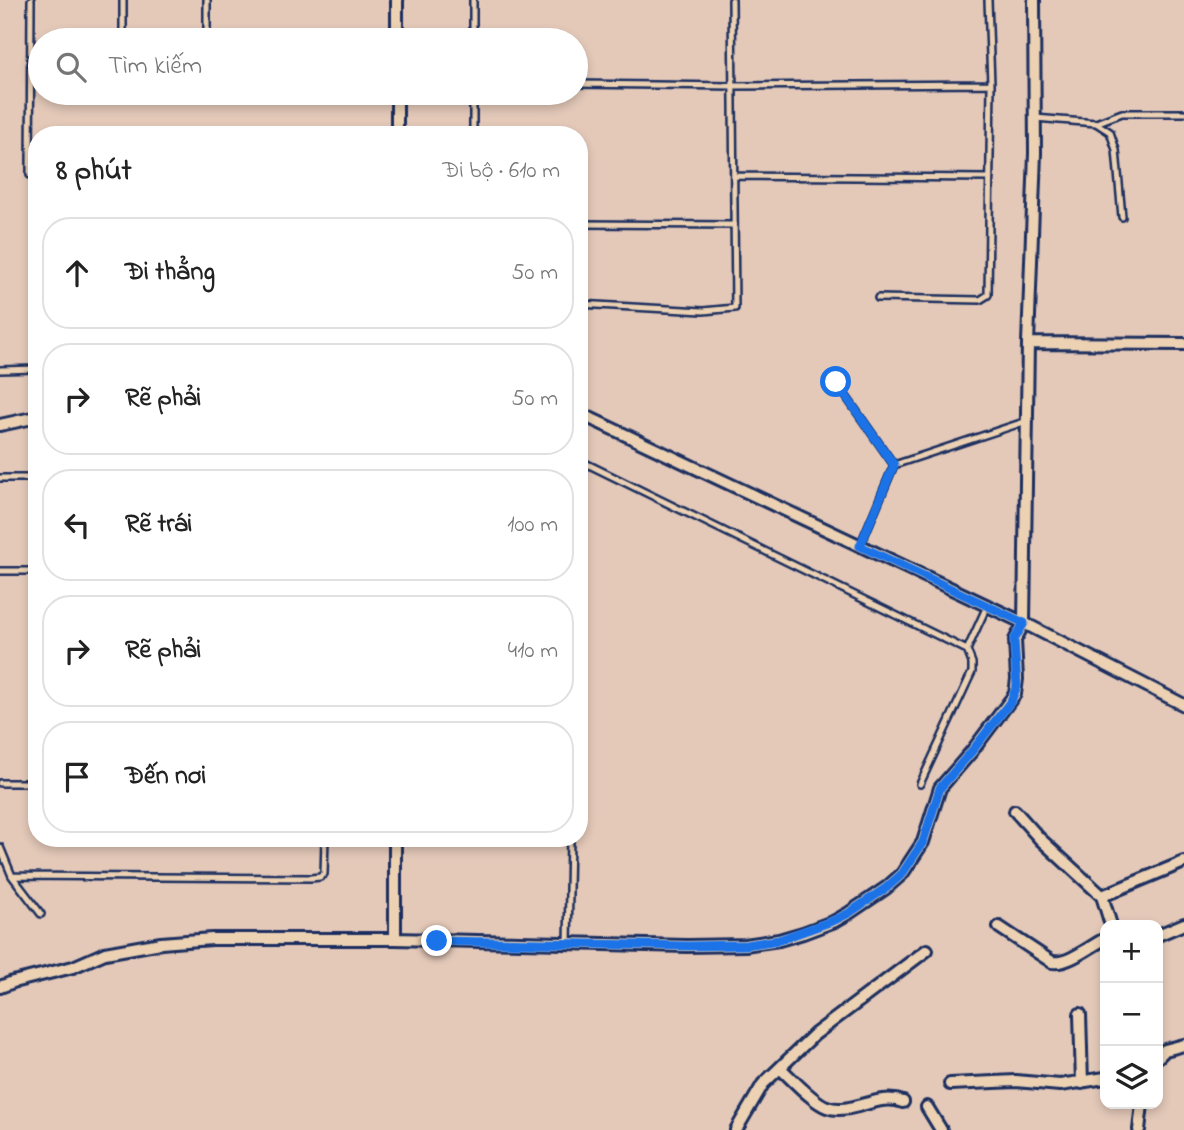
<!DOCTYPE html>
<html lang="vi">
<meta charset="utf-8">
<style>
:root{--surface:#fff;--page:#f6f6f6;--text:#222;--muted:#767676;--line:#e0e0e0}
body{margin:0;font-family:"Indie Flower",sans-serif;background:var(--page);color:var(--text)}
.controls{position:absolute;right:21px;bottom:21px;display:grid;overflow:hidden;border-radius:14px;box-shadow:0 4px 10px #0003}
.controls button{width:63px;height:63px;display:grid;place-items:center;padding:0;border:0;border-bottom:2px solid var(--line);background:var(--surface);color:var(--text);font:35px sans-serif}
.stop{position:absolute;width:21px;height:21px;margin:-16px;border:5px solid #1a73e8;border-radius:50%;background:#fff}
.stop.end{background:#1a73e8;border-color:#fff;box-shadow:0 2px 7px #0008}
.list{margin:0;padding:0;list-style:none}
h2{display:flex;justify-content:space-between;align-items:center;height:91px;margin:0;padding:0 28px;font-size:30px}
h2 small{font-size:23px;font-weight:400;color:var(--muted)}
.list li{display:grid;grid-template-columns:46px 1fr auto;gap:21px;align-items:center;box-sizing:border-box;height:112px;margin:0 14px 14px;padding:0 14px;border:2px solid var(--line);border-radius:28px}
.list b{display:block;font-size:26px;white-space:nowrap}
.list em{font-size:23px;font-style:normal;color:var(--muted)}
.icon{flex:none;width:38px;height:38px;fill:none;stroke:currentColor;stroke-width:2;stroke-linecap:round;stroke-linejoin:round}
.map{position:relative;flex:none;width:1184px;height:1130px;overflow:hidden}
.search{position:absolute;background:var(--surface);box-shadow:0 4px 10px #0003;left:28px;top:28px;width:560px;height:77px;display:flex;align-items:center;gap:18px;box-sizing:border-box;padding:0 24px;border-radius:38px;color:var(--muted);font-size:26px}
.panel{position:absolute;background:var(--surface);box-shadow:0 4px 10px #0003;left:28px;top:126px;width:560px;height:721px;border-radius:28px}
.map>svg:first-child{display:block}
</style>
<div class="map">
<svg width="1184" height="1130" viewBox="0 0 1184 1130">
<rect width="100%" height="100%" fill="#e4c9b9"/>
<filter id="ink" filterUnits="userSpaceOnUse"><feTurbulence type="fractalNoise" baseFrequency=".0143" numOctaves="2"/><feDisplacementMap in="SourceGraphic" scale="14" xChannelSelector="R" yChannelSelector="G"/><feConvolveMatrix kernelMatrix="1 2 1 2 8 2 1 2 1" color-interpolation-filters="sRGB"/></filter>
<g filter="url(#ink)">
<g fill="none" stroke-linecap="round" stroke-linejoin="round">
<g stroke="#1b2f5e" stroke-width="10">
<path id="service" d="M 207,0 L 207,35
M 473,0 L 473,40
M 123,40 L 123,0
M 576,84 L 733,86 L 991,84
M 473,93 L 473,135
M 1035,118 L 1096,123 L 1110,132 L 1116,150 L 1122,217
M 1096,123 L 1122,113 L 1184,113
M 30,175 L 31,0
M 734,176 L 990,178
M 579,224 L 734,225
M 878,298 L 980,300 L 988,295 L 991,84 L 988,0
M 579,304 L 703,311 L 735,308 L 732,0
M 0,370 L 37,369
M 836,382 L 894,465 L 860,546
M 579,460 L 967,650
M 894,465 L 1027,421
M 0,478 L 37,478
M 0,571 L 37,571
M 0,783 L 37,783
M 920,784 L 972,672 L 972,663 L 967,650 L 987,606
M 0,847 L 12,876 L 41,914
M 12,876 L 311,878 L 320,877 L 324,874 L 325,838
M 568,943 L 570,838"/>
</g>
<g stroke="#1b2f5e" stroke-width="16">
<path id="minor" d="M 397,40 L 397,0
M 397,135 L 397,93
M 1028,343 L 1184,344
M 579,413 L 1024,623 L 1184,705
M 0,425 L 37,417
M 1015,811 L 1040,839 L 1102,896 L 1111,925
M 1102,896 L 1184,862
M 999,927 L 1052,962 C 1068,965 1090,946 1105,939
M 1158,935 L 1184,924
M 395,939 L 395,838
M 0,987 L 13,982 L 73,967 L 105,953 L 161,943 L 212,939 L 395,939 L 687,946 L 745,945 L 779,940 L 803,933 L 835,921 L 849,913 L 886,888 L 902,874 L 923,842 L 940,788 L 972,751 L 1015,694 L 1017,679 L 1015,640 L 1024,623 L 1028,343 L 1035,153 L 1034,0
M 1080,1014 L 1082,1083
M 1158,1057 L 1165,1050 L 1184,1045
M 780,1068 C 791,1078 814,1103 827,1107 C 851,1116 878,1092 903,1102
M 950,1084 L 1016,1081 L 1060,1085 L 1105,1078
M 927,1107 L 941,1130
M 736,1130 L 763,1084 L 815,1034 L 927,950
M 1139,1130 L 1142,1104"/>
</g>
<use href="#service" stroke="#ecd1b3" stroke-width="5"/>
<use href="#minor" stroke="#ecd1b3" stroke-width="10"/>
</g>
</g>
<g fill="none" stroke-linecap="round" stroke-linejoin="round" filter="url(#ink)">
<path stroke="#1a73e8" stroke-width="9" d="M 437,941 L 687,946 L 746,945 L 779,940 L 835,920 L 849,913 L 886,888 L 902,874 L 923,842 L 940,788 L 972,751 L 1011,701 L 1017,686 L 1014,640 L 1024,623 L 860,546 L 894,465 L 836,382"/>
</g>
</svg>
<div class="controls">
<button>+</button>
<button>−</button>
<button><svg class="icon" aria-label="layers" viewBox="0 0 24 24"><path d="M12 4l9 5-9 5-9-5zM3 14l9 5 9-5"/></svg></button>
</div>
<div class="stop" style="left:836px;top:382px"></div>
<div class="stop end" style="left:437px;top:941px"></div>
<div class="search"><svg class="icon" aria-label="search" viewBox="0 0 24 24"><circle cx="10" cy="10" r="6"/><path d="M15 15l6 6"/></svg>Tìm kiếm</div>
<section class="panel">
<h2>8 phút<small>Đi bộ · 610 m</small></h2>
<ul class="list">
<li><svg class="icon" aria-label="ahead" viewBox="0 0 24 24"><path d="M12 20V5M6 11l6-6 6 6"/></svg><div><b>Đi thẳng</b></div><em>50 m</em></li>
<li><svg class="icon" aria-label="right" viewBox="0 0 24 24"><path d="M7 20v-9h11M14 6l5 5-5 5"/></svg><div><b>Rẽ phải</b></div><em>50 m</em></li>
<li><svg class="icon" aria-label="left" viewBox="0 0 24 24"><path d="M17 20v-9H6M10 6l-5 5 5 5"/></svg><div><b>Rẽ trái</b></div><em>100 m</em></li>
<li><svg class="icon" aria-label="right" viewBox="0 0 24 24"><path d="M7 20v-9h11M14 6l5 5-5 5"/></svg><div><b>Rẽ phải</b></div><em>410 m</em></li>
<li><svg class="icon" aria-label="arrive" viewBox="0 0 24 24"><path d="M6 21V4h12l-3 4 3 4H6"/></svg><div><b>Đến nơi</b></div></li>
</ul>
</section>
</div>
